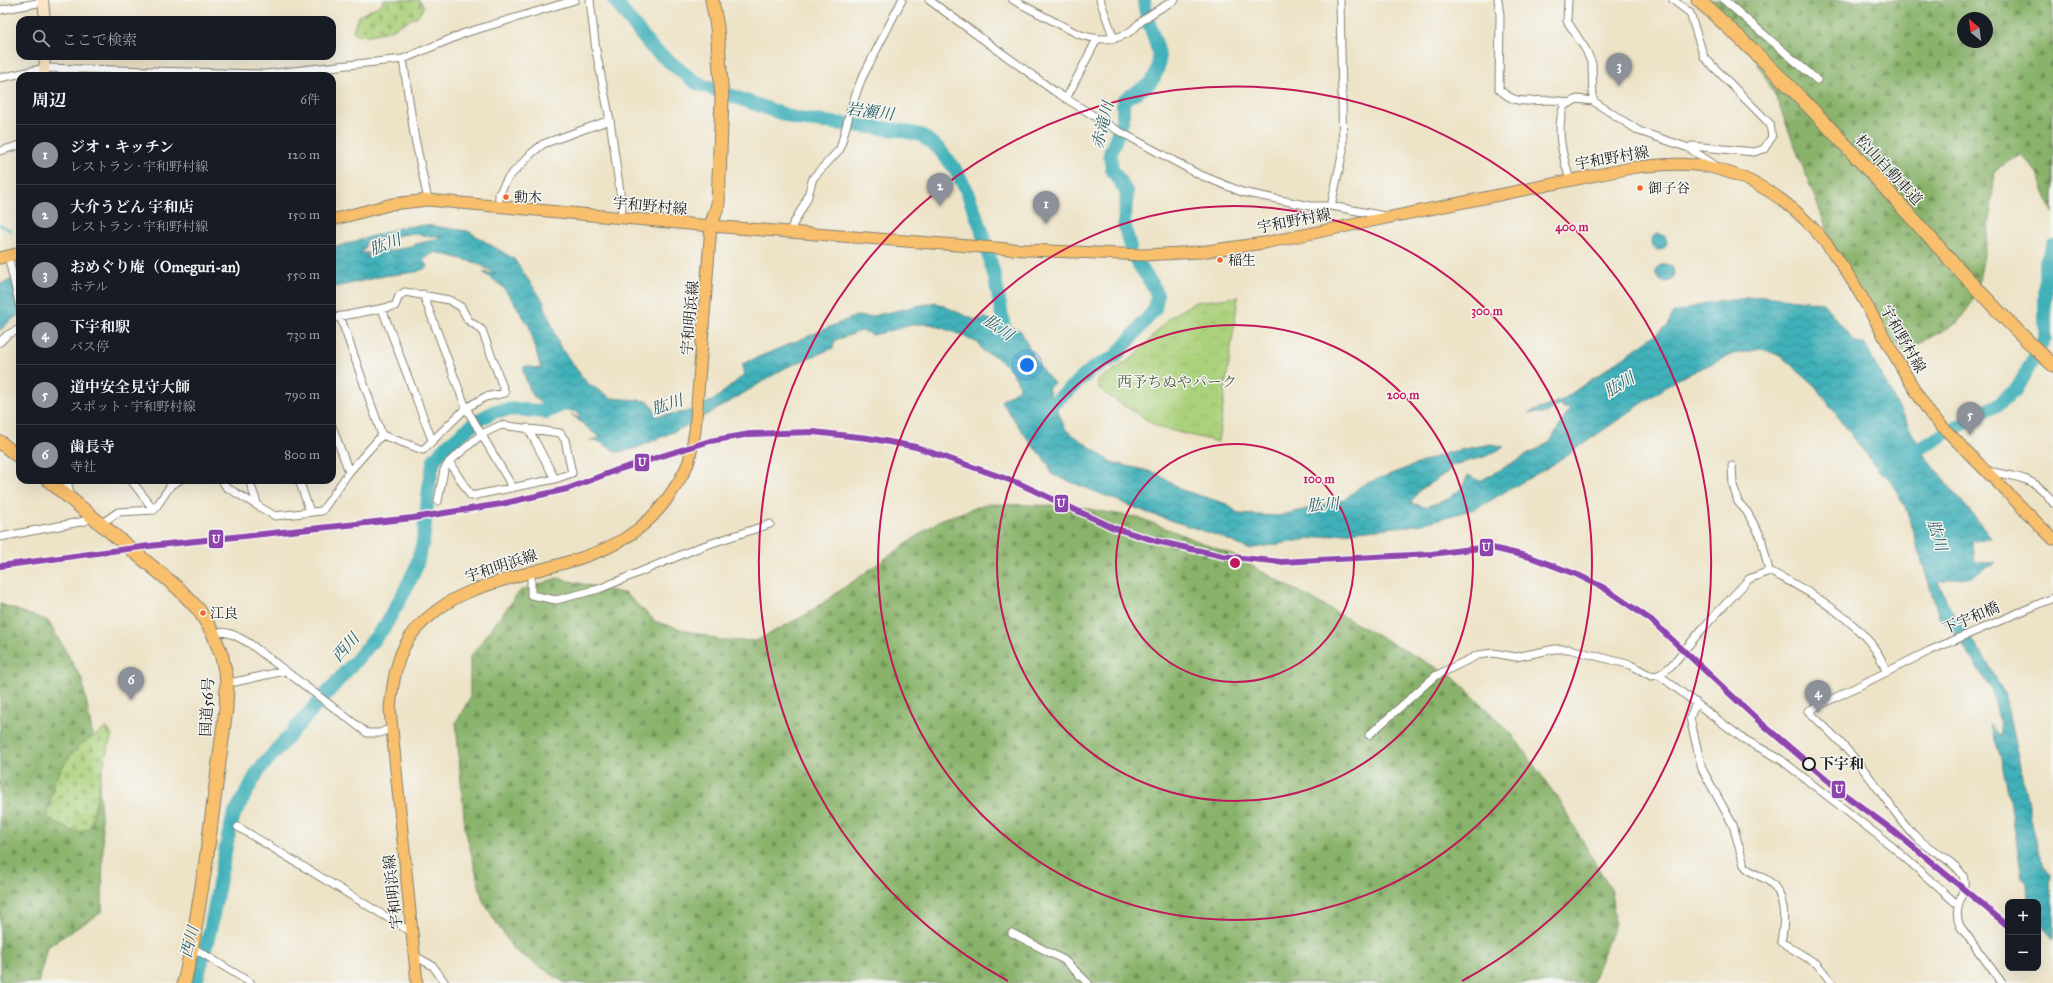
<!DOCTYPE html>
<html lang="ja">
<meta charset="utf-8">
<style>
:root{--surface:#171b24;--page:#242831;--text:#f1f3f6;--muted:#9ea1a6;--line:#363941;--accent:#8c9099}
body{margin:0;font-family:"IM FELL Great Primer","Noto Serif JP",serif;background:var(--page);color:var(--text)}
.controls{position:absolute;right:12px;bottom:12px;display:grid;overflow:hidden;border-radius:8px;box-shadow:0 4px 16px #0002}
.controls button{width:36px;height:36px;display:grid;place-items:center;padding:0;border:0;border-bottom:1px solid var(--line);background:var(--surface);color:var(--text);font:20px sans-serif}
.compass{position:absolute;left:1957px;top:12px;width:36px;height:36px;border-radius:50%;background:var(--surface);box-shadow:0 4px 16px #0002;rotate:331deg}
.you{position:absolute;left:1027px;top:365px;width:14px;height:14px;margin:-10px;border:3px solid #fff;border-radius:50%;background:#1a73e8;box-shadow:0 0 0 6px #1a73e833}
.badge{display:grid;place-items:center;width:26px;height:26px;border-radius:50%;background:var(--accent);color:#fff;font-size:13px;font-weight:700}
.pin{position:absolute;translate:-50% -33px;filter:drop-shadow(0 1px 2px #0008)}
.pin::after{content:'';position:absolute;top:21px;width:14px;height:12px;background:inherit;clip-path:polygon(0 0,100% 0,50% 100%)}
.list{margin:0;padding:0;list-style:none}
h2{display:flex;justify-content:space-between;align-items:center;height:52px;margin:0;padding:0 16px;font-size:17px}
h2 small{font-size:13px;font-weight:400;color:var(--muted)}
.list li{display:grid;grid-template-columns:26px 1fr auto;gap:12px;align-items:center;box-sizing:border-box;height:60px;padding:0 16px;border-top:1px solid var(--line)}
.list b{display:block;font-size:15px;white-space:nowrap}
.list p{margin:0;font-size:13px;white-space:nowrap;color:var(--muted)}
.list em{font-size:13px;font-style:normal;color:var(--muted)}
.icon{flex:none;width:22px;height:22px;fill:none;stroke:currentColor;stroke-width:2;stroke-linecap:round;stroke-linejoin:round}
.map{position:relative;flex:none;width:2053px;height:983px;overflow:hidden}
.search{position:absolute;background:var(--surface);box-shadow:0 4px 16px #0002;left:16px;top:16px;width:320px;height:44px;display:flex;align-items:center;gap:10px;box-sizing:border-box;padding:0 14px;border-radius:12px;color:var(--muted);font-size:15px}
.panel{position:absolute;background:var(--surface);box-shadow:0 4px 16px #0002;left:16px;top:72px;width:320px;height:412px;border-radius:12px}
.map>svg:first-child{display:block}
</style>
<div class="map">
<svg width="2053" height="983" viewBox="0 0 2053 983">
<defs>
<pattern id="forest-firs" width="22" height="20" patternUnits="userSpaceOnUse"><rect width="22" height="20" fill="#89b36b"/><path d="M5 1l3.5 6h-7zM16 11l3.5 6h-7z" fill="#6f9157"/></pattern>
<pattern id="cemetery-stones" width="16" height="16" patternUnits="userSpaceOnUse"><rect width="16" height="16" fill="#acd17b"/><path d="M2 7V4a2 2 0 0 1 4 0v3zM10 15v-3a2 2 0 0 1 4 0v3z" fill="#93b36a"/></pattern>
<pattern id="park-crowns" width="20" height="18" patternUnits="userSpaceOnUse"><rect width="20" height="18" fill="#acd17b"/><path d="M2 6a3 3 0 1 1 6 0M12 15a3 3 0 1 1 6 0" fill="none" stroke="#93b36a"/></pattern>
<pattern id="water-waves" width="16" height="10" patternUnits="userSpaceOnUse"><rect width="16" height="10" fill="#40b0b9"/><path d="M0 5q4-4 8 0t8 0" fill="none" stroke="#358e96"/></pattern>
</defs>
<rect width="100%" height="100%" fill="#f6f6f2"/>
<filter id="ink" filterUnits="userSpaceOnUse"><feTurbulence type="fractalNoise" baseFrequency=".025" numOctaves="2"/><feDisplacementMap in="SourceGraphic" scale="8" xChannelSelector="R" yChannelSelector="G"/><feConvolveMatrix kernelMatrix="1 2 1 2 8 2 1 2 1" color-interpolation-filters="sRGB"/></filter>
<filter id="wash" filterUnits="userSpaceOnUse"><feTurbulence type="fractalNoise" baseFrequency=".012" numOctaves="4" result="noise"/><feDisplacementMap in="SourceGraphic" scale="16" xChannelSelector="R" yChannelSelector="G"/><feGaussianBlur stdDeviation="0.9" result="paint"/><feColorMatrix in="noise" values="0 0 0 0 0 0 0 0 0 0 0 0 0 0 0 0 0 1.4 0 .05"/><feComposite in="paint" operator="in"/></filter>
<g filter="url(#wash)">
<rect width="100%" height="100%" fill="#ede3c7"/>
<path fill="url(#forest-firs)" stroke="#526844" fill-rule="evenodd" d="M 1695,0 L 2053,0 L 2053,213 L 2038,174 L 2021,154 L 1995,170 L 1989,228 L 1976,297 L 1957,323 L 1903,352 L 1872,321 L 1837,255 L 1775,95 L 1754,57 ZM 1963,18 L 1987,18 L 1987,42 L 1963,42 Z
M 987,504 L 1072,506 L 1140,518 L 1230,554 L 1453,677 L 1511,733 L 1559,800 L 1611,890 L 1615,923 L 1592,983 L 565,983 L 513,949 L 483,901 L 465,828 L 456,722 L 470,698 L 470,657 L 520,591 L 557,578 L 626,594 L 656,622 L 720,640 L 756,641 L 807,614 L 940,520 Z
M 0,604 L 48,621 L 82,679 L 97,759 L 103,843 L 102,912 L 47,947 L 38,983 L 0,983 Z"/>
<path fill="url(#cemetery-stones)" stroke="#64764c" d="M 383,0 L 419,0 L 424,6 L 419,15 L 391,30 L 366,36 L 355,34 L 353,30 L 359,16 L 382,4 Z
M 107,728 L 112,735 C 101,765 98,797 90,828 L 76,833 L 47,818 L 54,782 L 65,763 L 78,746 Z"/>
<path fill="url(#park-crowns)" stroke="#64764c" d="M 1238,297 L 1218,442 L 1158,427 L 1109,396 L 1098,387 L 1098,380 L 1134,357 L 1170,317 L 1195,302 Z"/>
<path fill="url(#water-waves)" stroke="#2e666a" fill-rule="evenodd" d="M 425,225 L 468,231 L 514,259 L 543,301 L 560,347 L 587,383 L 611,398 L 649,401 L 657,416 L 686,412 L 714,400 L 745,374 L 742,364 L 856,316 L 868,317 L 935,302 L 975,320 L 985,318 L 1021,331 C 1030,351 1038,368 1054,383 L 1048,389 L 1066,430 L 1111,462 L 1156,473 L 1182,490 L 1227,504 L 1239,514 L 1278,516 L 1344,500 L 1362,485 L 1449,452 L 1491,444 L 1504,447 L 1484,457 L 1452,465 L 1448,472 L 1420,490 L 1410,503 L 1425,507 L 1449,499 L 1463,487 L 1468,475 L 1480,481 L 1550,442 L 1570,408 L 1563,408 L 1562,404 L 1546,413 L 1529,413 L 1562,400 L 1668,326 L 1672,314 L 1706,303 L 1764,296 L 1823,303 L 1854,341 L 1865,345 L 1924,455 L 1991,537 L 1972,542 L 1974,562 L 1995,563 L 1972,576 L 1938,582 L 1949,606 L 1983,655 L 2004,693 L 2039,855 L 2050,875 L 2049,884 L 2053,898 L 2053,941 L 2038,919 L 2038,902 L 2028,902 L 2027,882 L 2022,877 L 2010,800 L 2001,759 L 1990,723 L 2001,738 L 2000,723 L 1991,688 L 1948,623 L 1940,620 L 1905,506 L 1888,477 L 1878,470 L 1815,386 L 1781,356 L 1762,349 L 1733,354 L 1678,379 L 1552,465 L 1477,508 L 1418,525 L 1357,531 L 1248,549 L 1219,536 L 1151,514 L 1051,474 L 1049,465 L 1032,445 L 1001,401 L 1019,389 L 1018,382 L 1010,369 L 995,356 L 984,352 L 978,343 L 956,333 L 930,324 L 916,324 L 873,335 L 862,331 L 835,340 L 833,348 L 785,368 L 726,404 L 682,428 L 634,449 L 617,452 L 600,442 L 590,440 L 600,438 L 571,414 L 580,419 L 578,412 L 561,409 L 552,412 C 533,400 529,391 523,370 L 525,366 L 541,369 L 529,326 L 515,304 L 503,287 L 483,272 L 496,274 L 477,263 L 435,252 L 423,260 L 428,267 L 416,272 L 383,276 L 332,288 L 332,248 L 403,227 ZM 413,233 C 423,237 433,235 443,237 L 388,252 L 388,248 L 366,258 L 369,253 L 360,253 L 365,249 L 366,241 Z
M1651 242a8 8 0 1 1 16 0a8 8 0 1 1-16 0Z
M1656 273a9 9 0 1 1 18 0a9 9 0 1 1-18 0Z
M 20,277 L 20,314 L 10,321 L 0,331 L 0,284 Z"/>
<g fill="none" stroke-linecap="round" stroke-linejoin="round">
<path stroke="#40b0b9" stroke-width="2.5" d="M 0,225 L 11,231"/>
<path stroke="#40b0b9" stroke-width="14" d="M 614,0 L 651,47 L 696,83 L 797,119 L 899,130 L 921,135 L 938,148 L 953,166 L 965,187 L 981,228 L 995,278 L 1007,343
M 1130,247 L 1124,223 L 1127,193 L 1112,169 L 1110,154 L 1123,119 L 1123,101 C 1130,94 1145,89 1151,82 C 1172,54 1145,31 1144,0
M 1044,412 L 1092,369 L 1116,356 L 1155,309 L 1157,296 L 1155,289 L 1136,260
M 1904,457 L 1997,405 L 2017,389 L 2045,338 L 2045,265 L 2053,246
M 196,983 L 210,931 L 228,837 L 234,815 L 258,771 L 366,649 L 385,626 L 403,594 L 415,570 L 423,542 L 430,479 L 434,460 L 443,449 L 477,421 L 495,411 L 515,409 L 546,412 L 566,403"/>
</g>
</g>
<g filter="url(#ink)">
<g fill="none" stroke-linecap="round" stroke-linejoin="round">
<g stroke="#848072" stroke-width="9">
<path id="street" d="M 590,0 L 596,51 L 610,120 L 622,207 L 621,218
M 929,0 L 1054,91 L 1115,129 L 1198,174 L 1242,192 L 1310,206 L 1331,206 L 1385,216
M 1013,0 L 1078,34 C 1096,40 1116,43 1132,30 C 1136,27 1139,23 1143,20 C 1153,12 1164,6 1175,0
M 1100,0 L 1114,39
M 1498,0 L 1500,15 L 1499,89 C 1516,106 1529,100 1551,100 C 1557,100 1564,102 1570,103
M 1568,0 L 1567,21 L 1586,50 L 1592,64 L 1593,101
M 1673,0 L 1690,13 L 1704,57 L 1770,124 L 1772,137 L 1764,149 L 1754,152 L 1692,146 L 1689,148
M 1724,0 L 1817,80
M 0,10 L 43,2
M 403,59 L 414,134 L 428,200
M 0,78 L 45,68 L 265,74 L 403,59 L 465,33 L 575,0
M 1066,99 L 1097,39
M 0,151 L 20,145
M 1570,180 C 1563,157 1555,130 1564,106 L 1577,99 L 1593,101 L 1639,131 L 1689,148 L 1716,166
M 499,206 L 499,194 L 508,178 L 532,153 L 543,144 L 610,120
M 1331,206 L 1343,151 L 1340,0
M 789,232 L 807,199 L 813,178 L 840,149 L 851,108 L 861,80 L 902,0
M 8,255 L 20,308
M 423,294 L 466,408 L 513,488
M 382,309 L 432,440
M 340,316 L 382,435
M 0,342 L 7,335 L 20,329
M 332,426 L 349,472
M 528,428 L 555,479
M 1732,466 L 1733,485 L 1738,502 L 1747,512 L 1761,537 L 1769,571
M 1987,471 C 2016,477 2036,476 2053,503
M 67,480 L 71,498
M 131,480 L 154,510
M 222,480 L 226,487 L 275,516 L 322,511 L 349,472 L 382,435 L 423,450 L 466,408 L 485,397 L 505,393 L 482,330 L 468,320 L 461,307 L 449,300 L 405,292 L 399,296 L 395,306 L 332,318
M 249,480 L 258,506
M 299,480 L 310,512
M 438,501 L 444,470 L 449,462 L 482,434 L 501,425 L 560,433 L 565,440 L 572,473 L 555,479 L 471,496 L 449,462
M 154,510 L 171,485 L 180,480
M 101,524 L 118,512 L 154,510
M 0,537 L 85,521 L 93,517
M 531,572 L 531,595 L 556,600 L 599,589 L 700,547 L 770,524
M 213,633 C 228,630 236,636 249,643 L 367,733 L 380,733 L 391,728
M 1659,675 L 1742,738 L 1780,759 L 1839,805 L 1894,848 L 1958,905
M 227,681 L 235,682 L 284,671
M 1696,702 L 1690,718 L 1702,769 L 1733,825 L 1744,865 C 1749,873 1759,875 1767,880 C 1787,892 1785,922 1781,942 L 1817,964 L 1832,983
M 1369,735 L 1435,676 L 1478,655 L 1493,653 L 1516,657 L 1555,649 L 1569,649 L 1631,665 L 1651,676 L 1659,675 L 1671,666 L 1703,628 L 1749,579 L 1769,571 C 1807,589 1873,628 1886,671
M 238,827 L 413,933
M 1012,933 L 1064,960 L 1088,983
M 192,947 L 251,983
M 415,956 L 433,966 L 445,983
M 2002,983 L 1960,926 C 1951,907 1969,888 1963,876 C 1954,860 1927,849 1914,835 C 1890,809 1873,778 1849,752 C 1836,737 1822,724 1808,711 L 1929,651 L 2053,598"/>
</g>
<g stroke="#848072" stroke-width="12">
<path id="secondary" d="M 43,0 L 45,20
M 44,76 L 45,56"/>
</g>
<g stroke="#848072" stroke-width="13">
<path id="primary" d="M 332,220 L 392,204 L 428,200 L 711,226 L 1008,249 L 1144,255 L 1200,252 L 1264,243 L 1636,167 C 1660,165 1685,162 1709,167 C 1837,196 1865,322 1932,416 L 2053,539
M 0,258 L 20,253
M 417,983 L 390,709 C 392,688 395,665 404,647 C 411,633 424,620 436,611 C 457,594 481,587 507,579 C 568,560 623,556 664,503 C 673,491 682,477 688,464 C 691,454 693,442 695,431 L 711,226"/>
</g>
<g stroke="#848072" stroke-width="15">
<path id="highway" d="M 1698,0 C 1782,73 1858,158 1933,241 C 1972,283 2011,327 2053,365
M 711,226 L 718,204 L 722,99 L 717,27 L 712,0
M 0,442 L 20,458
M 48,480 L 179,589 L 199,610 L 213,633 L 222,657 L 227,681 L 226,709 L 206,861 L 192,947 L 184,983"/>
</g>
<use href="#street" stroke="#fff" stroke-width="7"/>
<use href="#secondary" stroke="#fce5c4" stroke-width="10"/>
<use href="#primary" stroke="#f8bf6c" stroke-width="11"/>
<use href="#highway" stroke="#f8bf6c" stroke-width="13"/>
<g stroke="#f6f6f2" stroke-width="9">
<path id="rail-1" d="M 0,566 L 149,546 L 413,518 L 501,504 L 567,489 L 617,470 L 710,441 L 750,434 L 813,432 L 868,438 L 916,447 L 1018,483 L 1114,528 L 1156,541 L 1223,556 L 1281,562 L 1431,554 L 1488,547 L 1530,557 L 1578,575 L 1604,588 L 1651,620 L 1759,721 L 1845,795 L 1895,832 L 2008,926"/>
</g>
<use href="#rail-1" stroke="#8e44ad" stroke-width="6"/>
</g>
</g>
<g fill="none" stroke="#c2185b" stroke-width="2">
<circle cx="1235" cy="563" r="119"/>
<circle cx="1235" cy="563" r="238"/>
<circle cx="1235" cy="563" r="357"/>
<path d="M1008 981A476 476 0 1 1 1462 981"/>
</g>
<g fill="#f26522" stroke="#f6f6f2" stroke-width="1.5">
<circle cx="1640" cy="188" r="3.5"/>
<circle cx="506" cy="197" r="3.5"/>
<circle cx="1220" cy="260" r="3.5"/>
<circle cx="203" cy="613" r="3.5"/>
</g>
<circle fill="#f6f6f2" stroke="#1c1c1c" stroke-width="2" cx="1809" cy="764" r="6"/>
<g text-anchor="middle" stroke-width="3" stroke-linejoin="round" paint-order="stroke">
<g font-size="14" fill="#1c1c1c" stroke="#f6f6f2" text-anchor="start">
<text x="1648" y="193">御子谷</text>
<text x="514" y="202">動木</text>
<text x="1228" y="265">稲生</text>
<text x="210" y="618">江良</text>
</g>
<g font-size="15" fill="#1c1c1c" stroke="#f6f6f2">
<text transform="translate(1612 158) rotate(-10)" y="5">宇和野村線</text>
<text transform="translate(1889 170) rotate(47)" y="5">松山自動車道</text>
<text transform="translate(650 206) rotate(5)" y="5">宇和野村線</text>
<text transform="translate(1294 221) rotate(-11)" y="5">宇和野村線</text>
<text transform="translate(690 318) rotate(-85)" y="5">宇和明浜線</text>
<text transform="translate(1903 339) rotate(60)" y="5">宇和野村線</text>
<text transform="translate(501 566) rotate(-18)" y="5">宇和明浜線</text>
<text transform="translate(1971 618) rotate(-23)" y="5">下宇和橋</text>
<text transform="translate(207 707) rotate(-87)" y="5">国道56号</text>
<text transform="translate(393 892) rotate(-96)" y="5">宇和明浜線</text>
</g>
<g font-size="15" fill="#4e5b3d" stroke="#f6f6f2">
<text x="1177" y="387">西予ちぬやパーク</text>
</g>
<g font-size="15" font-weight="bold" fill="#1c1c1c" stroke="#f6f6f2" text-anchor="start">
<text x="1819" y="769">下宇和</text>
</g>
<g font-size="16" font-style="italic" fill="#2c5f63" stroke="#f6f6f2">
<text transform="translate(870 111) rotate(7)" y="6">岩瀬川</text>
<text transform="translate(1102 125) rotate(-76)" y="6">赤滝川</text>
<text transform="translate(385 244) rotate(-21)" y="6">肱川</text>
<text transform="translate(999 327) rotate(35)" y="6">肱川</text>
<text transform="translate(1619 384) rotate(-31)" y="6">肱川</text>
<text transform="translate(667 404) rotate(-18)" y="6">肱川</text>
<text transform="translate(1323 504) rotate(-5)" y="6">肱川</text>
<text transform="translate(1938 535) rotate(73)" y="6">肱川</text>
<text transform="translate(345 647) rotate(-49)" y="6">西川</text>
<text transform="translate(189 942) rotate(-75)" y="6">西川</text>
</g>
</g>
<circle cx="1235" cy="563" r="6" fill="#c2185b" stroke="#f6f6f2" stroke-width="2"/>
<g font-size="12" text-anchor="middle" font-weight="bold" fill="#c2185b" stroke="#f6f6f2" stroke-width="3" stroke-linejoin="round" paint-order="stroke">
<text x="1572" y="231">400 m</text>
<text x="1487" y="315">300 m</text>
<text x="1403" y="399">200 m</text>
<text x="1319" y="483">100 m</text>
</g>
<g stroke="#f6f6f2" stroke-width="1.5">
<rect x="634" y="453" width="16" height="19" rx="4" fill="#8e44ad"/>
<rect x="1054" y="494" width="15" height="19" rx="4" fill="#8e44ad"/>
<rect x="208" y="529" width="16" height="20" rx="4" fill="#8e44ad"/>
<rect x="1479" y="538" width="15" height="19" rx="4" fill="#8e44ad"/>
<rect x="1831" y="780" width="15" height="19" rx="4" fill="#8e44ad"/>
</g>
<g font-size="11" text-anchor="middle" font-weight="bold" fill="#fff">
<text x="642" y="466">U</text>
<text x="1061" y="507">U</text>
<text x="216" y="543">U</text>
<text x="1486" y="551">U</text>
<text x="1839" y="793">U</text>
</g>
</svg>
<div class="controls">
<button>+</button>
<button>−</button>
</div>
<svg class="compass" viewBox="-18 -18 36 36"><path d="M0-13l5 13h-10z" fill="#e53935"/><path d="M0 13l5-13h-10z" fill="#9ea1a6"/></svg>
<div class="you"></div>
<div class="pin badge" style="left:1046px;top:224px">1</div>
<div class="pin badge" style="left:940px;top:206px">2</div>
<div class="pin badge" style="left:1619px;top:86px">3</div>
<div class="pin badge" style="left:1818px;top:713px">4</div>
<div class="pin badge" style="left:1970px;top:435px">5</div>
<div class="pin badge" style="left:131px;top:700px">6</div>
<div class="search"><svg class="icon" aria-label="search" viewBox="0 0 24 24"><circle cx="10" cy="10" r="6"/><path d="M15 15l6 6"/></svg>ここで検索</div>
<section class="panel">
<h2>周辺<small>6件</small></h2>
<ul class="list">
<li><span class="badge">1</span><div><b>ジオ・キッチン</b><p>レストラン · 宇和野村線</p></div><em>120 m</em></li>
<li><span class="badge">2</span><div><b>大介うどん 宇和店</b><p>レストラン · 宇和野村線</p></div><em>150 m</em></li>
<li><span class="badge">3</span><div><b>おめぐり庵（Omeguri-an)</b><p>ホテル</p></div><em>550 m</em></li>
<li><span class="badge">4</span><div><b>下宇和駅</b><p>バス停</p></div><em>730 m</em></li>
<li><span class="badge">5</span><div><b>道中安全見守大師</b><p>スポット · 宇和野村線</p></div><em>790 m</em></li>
<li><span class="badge">6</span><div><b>歯長寺</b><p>寺社</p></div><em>800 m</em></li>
</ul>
</section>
</div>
